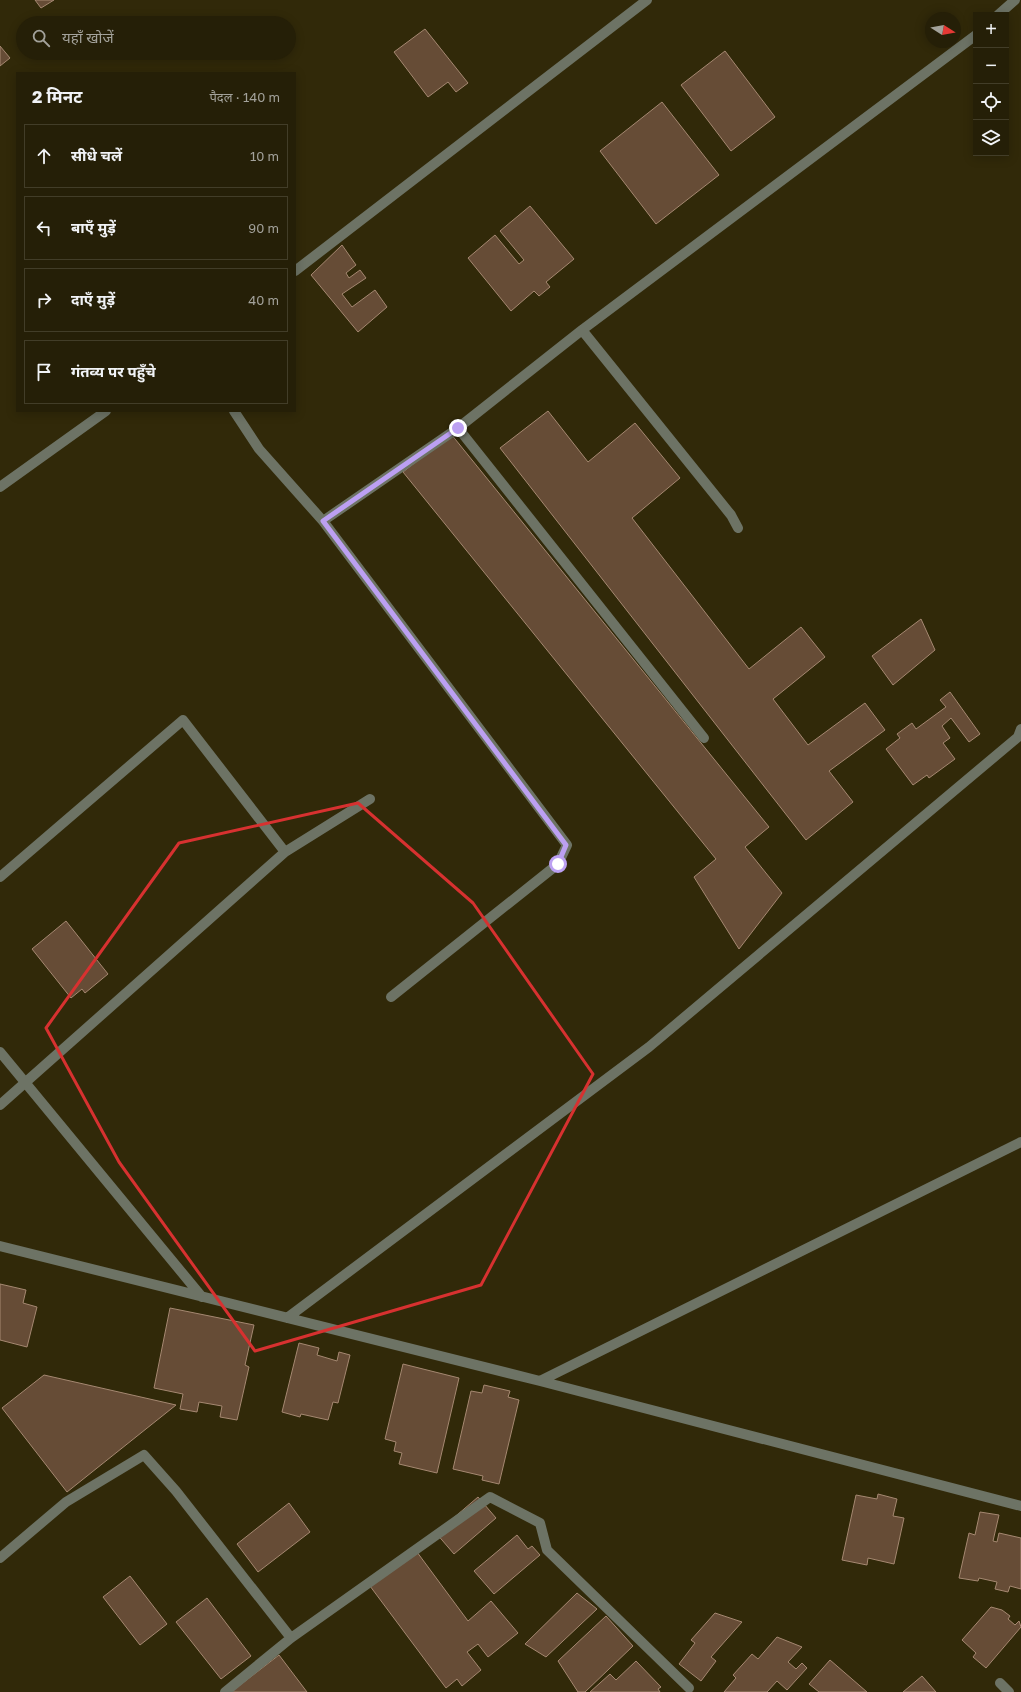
<!DOCTYPE html>
<html lang="hi">
<meta charset="utf-8">
<style>
:root{--surface:#251f07;--page:#312c15;--text:#f1f3f6;--muted:#a3a29b;--line:#423d28}
body{margin:0;font-family:"Golos Text","Noto Sans Devanagari",sans-serif;background:var(--page);color:var(--text)}
.controls{position:absolute;right:12px;top:12px;display:grid;overflow:hidden;border-radius:0px;box-shadow:0 2px 10px #0003}
.controls button{width:36px;height:36px;display:grid;place-items:center;padding:0;border:0;border-bottom:1px solid var(--line);background:var(--surface);color:var(--text);font:20px sans-serif}
.compass{position:absolute;left:925px;top:12px;width:36px;height:36px;border-radius:50%;background:var(--surface);box-shadow:0 2px 10px #0003;rotate:101deg}
.stop{position:absolute;width:12px;height:12px;margin:-9px;border:3px solid #bca0f2;border-radius:50%;background:#fff}
.stop.end{background:#bca0f2;border-color:#fff;box-shadow:0 1px 4px #0008}
.list{margin:0;padding:0;list-style:none}
h2{display:flex;justify-content:space-between;align-items:center;height:52px;margin:0;padding:0 16px;font-size:17px}
h2 small{font-size:13px;font-weight:400;color:var(--muted)}
.list li{display:grid;grid-template-columns:26px 1fr auto;gap:12px;align-items:center;box-sizing:border-box;height:64px;margin:0 8px 8px;padding:0 8px;border:1px solid var(--line);border-radius:0px}
.list b{display:block;font-size:15px;white-space:nowrap}
.list em{font-size:13px;font-style:normal;color:var(--muted)}
.icon{flex:none;width:22px;height:22px;fill:none;stroke:currentColor;stroke-width:2;stroke-linecap:round;stroke-linejoin:round}
.map{position:relative;flex:none;width:1021px;height:1692px;overflow:hidden}
.search{position:absolute;background:var(--surface);box-shadow:0 2px 10px #0003;left:16px;top:16px;width:280px;height:44px;display:flex;align-items:center;gap:10px;box-sizing:border-box;padding:0 14px;border-radius:22px;color:var(--muted);font-size:15px}
.panel{position:absolute;background:var(--surface);box-shadow:0 2px 10px #0003;left:16px;top:72px;width:280px;height:340px;border-radius:0px}
.map>svg:first-child{display:block}
</style>
<div class="map">
<svg width="1021" height="1692" viewBox="0 0 1021 1692">
<rect width="100%" height="100%" fill="#312909"/>
<path fill="#664c36" stroke="#a58871" d="M 35,0 L 54,0 L 41,8 Z
M 425,29 L 468,83 L 456,92 L 448,82 L 428,97 L 394,52 Z
M 0,46 L 10,58 L 0,66 Z
M 725,51 L 775,117 L 731,151 L 681,85 Z
M 662,102 L 719,175 L 656,224 L 600,151 Z
M 530,206 L 574,259 L 546,282 L 550,287 L 539,296 L 534,291 L 511,311 L 468,258 L 495,235 L 519,264 L 524,260 L 500,231 Z
M 342,245 L 356,265 L 346,273 L 349,278 L 360,270 L 366,278 L 342,294 L 352,307 L 375,290 L 387,307 L 358,332 L 311,275 Z
M 548,411 L 588,462 L 635,423 L 680,478 L 632,518 L 749,669 L 801,627 L 825,657 L 773,699 L 808,745 L 865,703 L 885,730 L 829,771 L 853,802 L 806,840 L 500,448 Z
M 451,434 L 769,827 L 745,847 L 782,893 L 739,949 L 694,877 L 716,859 L 403,472 Z
M 921,619 L 935,650 L 893,685 L 872,656 Z
M 950,692 L 980,734 L 969,742 L 951,718 L 942,726 L 950,738 L 943,743 L 955,759 L 929,778 L 927,775 L 913,785 L 886,749 L 900,738 L 897,734 L 912,723 L 916,729 L 946,707 L 940,700 Z
M 66,921 L 108,974 L 85,993 L 82,989 L 71,998 L 32,949 Z
M 0,1284 L 26,1290 L 23,1303 L 37,1307 L 27,1347 L 0,1340 Z
M 170,1308 L 254,1325 L 245,1365 L 249,1367 L 237,1420 L 220,1417 L 222,1406 L 199,1402 L 197,1412 L 180,1409 L 183,1394 L 154,1388 Z
M 299,1343 L 319,1348 L 317,1355 L 337,1361 L 339,1352 L 350,1355 L 338,1403 L 333,1402 L 328,1420 L 301,1414 L 300,1417 L 282,1412 Z
M 403,1364 L 459,1378 L 437,1473 L 399,1464 L 402,1453 L 394,1451 L 396,1442 L 385,1439 Z
M 44,1375 L 176,1405 L 67,1492 L 2,1408 Z
M 484,1385 L 510,1391 L 508,1397 L 519,1400 L 499,1484 L 482,1480 L 483,1476 L 453,1469 L 471,1391 L 482,1393 Z
M 878,1494 L 897,1499 L 893,1516 L 904,1518 L 894,1564 L 868,1558 L 867,1565 L 842,1560 L 856,1495 L 877,1499 Z
M 478,1497 L 496,1518 L 454,1554 L 436,1533 Z
M 289,1503 L 310,1532 L 258,1572 L 237,1544 Z
M 980,1512 L 999,1515 L 993,1541 L 997,1542 L 999,1533 L 1021,1538 L 1021,1589 L 1010,1586 L 1008,1592 L 995,1589 L 997,1582 L 979,1578 L 978,1581 L 959,1578 L 969,1533 L 975,1535 Z
M 517,1535 L 528,1549 L 532,1546 L 540,1555 L 494,1594 L 474,1571 Z
M 414,1548 L 468,1621 L 491,1601 L 518,1633 L 488,1657 L 478,1644 L 467,1652 L 481,1670 L 462,1686 L 457,1679 L 446,1688 L 367,1582 Z
M 130,1576 L 167,1624 L 140,1645 L 103,1597 Z
M 577,1593 L 597,1609 L 546,1657 L 525,1644 Z
M 207,1598 L 251,1656 L 221,1679 L 176,1622 Z
M 991,1607 L 1002,1610 L 1010,1616 L 1008,1619 L 1015,1625 L 1019,1621 L 1021,1627 L 986,1668 L 973,1657 L 976,1653 L 962,1640 Z
M 715,1613 L 742,1622 L 711,1657 L 716,1661 L 701,1681 L 679,1664 L 695,1643 L 691,1640 Z
M 606,1616 L 633,1646 L 585,1692 L 578,1692 L 558,1661 Z
M 777,1637 L 802,1647 L 788,1662 L 796,1669 L 802,1663 L 807,1668 L 787,1690 L 777,1681 L 767,1692 L 724,1692 L 736,1678 L 733,1675 L 752,1654 L 758,1659 Z
M 279,1655 L 307,1692 L 231,1692 Z
M 830,1660 L 867,1692 L 819,1692 L 809,1684 Z
M 636,1661 L 661,1687 L 658,1689 L 660,1692 L 590,1692 L 610,1674 L 616,1680 Z
M 922,1676 L 936,1692 L 903,1692 Z"/>
<g fill="none" stroke-linecap="round" stroke-linejoin="round">
<path stroke="#6d7365" stroke-width="10" d="M 998,15 L 1015,0
M 295,271 L 647,0
M 582,330 L 731,515 L 738,528
M 234,411 L 259,449 L 323,521 L 567,845 L 558,864 L 391,997
M 458,428 L 704,738
M 0,487 L 106,411
M 323,521 L 458,428 L 582,330 L 976,35
M 285,852 L 370,799
M 0,877 L 183,720 L 285,852 L 0,1105
M 0,1052 L 202,1297
M 1021,1142 L 540,1381 L 1021,1506
M 0,1246 L 540,1381
M 287,1318 L 649,1047 L 1018,737 L 1021,729
M 0,1558 L 66,1502 L 144,1455 L 176,1491 L 291,1638
M 1000,1683 L 1009,1692
M 225,1692 L 291,1638 L 490,1497 L 540,1523 L 547,1550 L 689,1688"/>
</g>
<g fill="none" stroke-linecap="round" stroke-linejoin="round">
<path stroke="#bca0f2" stroke-width="5" d="M 458,428 L 323,521 L 566,845 L 558,864"/>
</g>
<path fill="none" stroke="#d73130" stroke-width="3" stroke-linejoin="round" d="M 358,803 L 473,903 L 593,1074 L 481,1285 L 255,1351 L 119,1162 L 46,1028 L 179,843 Z"/>
</svg>
<div class="controls">
<button>+</button>
<button>−</button>
<button><svg class="icon" aria-label="locate" viewBox="0 0 24 24"><circle cx="12" cy="12" r="6"/><path d="M12 2v4M12 18v4M2 12h4M18 12h4"/></svg></button>
<button><svg class="icon" aria-label="layers" viewBox="0 0 24 24"><path d="M12 4l9 5-9 5-9-5zM3 14l9 5 9-5"/></svg></button>
</div>
<svg class="compass" viewBox="-18 -18 36 36"><path d="M0-13l5 13h-10z" fill="#e53935"/><path d="M0 13l5-13h-10z" fill="#a3a29b"/></svg>
<div class="stop" style="left:558px;top:864px"></div>
<div class="stop end" style="left:458px;top:428px"></div>
<div class="search"><svg class="icon" aria-label="search" viewBox="0 0 24 24"><circle cx="10" cy="10" r="6"/><path d="M15 15l6 6"/></svg>यहाँ खोजें</div>
<section class="panel">
<h2>2 मिनट<small>पैदल · 140 m</small></h2>
<ul class="list">
<li><svg class="icon" aria-label="ahead" viewBox="0 0 24 24"><path d="M12 20V5M6 11l6-6 6 6"/></svg><div><b>सीधे चलें</b></div><em>10 m</em></li>
<li><svg class="icon" aria-label="left" viewBox="0 0 24 24"><path d="M17 20v-9H6M10 6l-5 5 5 5"/></svg><div><b>बाएँ मुड़ें</b></div><em>90 m</em></li>
<li><svg class="icon" aria-label="right" viewBox="0 0 24 24"><path d="M7 20v-9h11M14 6l5 5-5 5"/></svg><div><b>दाएँ मुड़ें</b></div><em>40 m</em></li>
<li><svg class="icon" aria-label="arrive" viewBox="0 0 24 24"><path d="M6 21V4h12l-3 4 3 4H6"/></svg><div><b>गंतव्य पर पहुँचे</b></div></li>
</ul>
</section>
</div>
